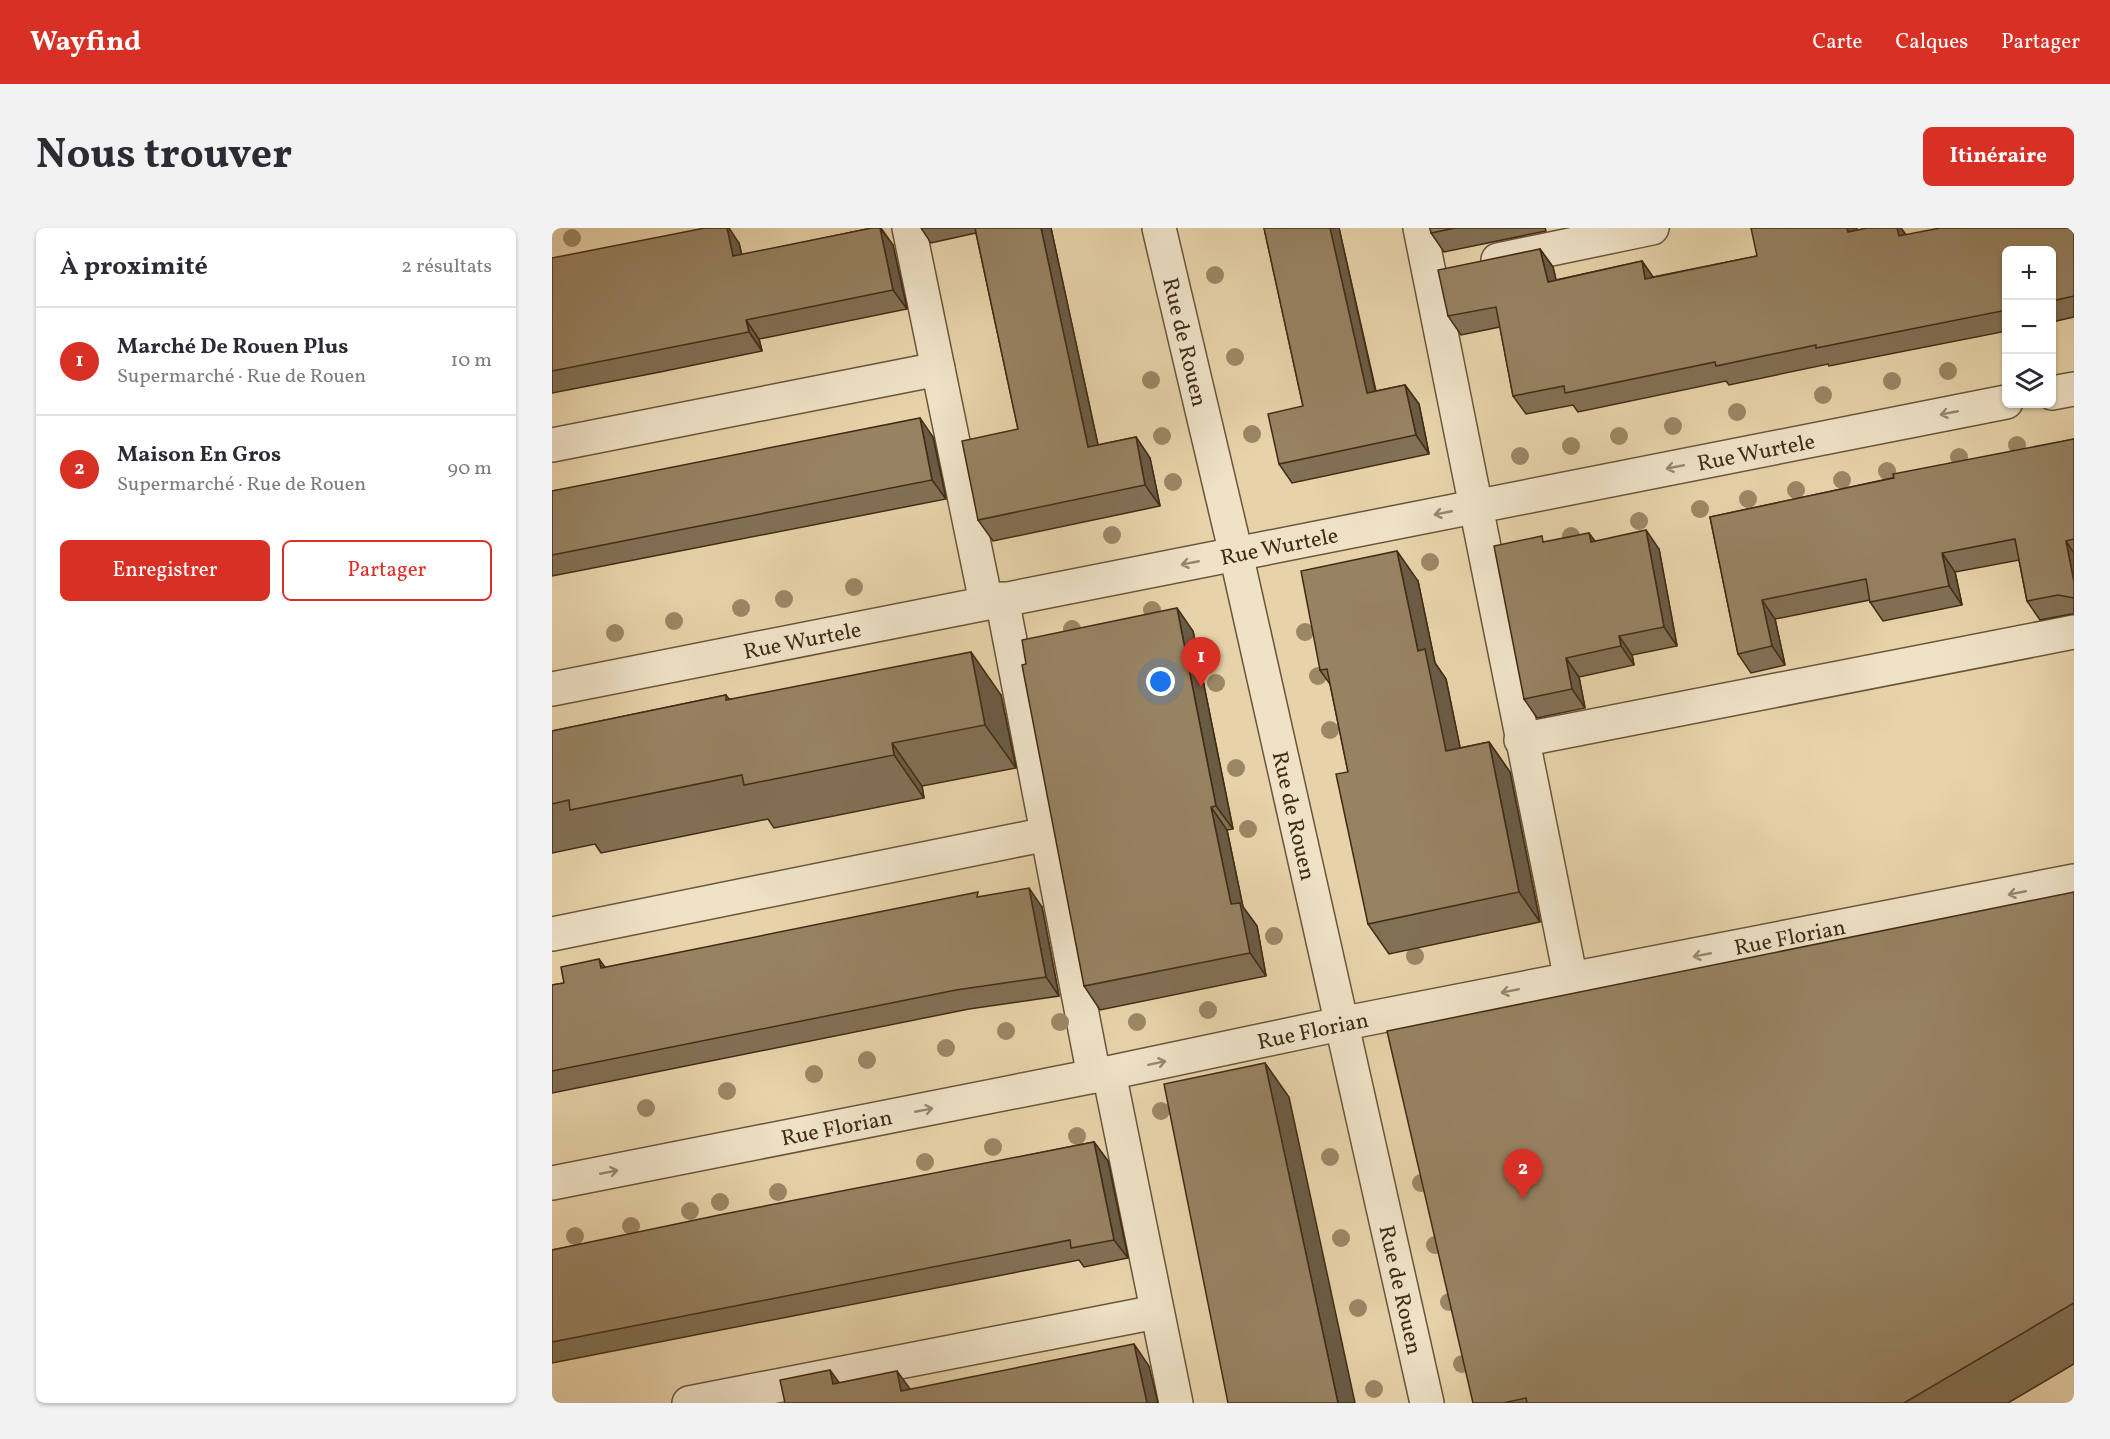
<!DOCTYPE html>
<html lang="fr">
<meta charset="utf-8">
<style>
:root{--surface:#fff;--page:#f2f2f3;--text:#2b2b33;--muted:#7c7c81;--line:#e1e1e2;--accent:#d93025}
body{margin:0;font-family:Vollkorn,serif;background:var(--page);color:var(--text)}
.controls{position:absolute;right:18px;top:18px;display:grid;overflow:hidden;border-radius:9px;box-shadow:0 2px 4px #0004}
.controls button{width:54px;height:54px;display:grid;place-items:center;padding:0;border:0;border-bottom:2px solid var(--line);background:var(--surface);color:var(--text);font:30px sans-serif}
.you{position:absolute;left:609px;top:454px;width:21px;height:21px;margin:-15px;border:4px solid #fff;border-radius:50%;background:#1a73e8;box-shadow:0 0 0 9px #1a73e833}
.badge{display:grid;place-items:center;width:39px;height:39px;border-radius:50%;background:var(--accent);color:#fff;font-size:20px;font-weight:700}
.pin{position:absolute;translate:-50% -50px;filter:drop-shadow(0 2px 3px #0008)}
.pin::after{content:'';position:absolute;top:32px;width:21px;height:18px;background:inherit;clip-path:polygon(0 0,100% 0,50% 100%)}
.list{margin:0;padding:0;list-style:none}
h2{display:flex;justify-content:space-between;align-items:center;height:78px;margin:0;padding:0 24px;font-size:26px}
h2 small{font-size:20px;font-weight:400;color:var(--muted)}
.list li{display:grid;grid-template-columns:39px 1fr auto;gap:18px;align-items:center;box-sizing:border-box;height:108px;padding:0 24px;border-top:2px solid var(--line)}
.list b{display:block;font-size:22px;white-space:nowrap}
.list p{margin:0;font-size:20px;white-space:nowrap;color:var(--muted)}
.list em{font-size:20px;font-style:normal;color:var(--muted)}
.actions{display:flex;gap:12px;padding:18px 24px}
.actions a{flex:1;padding:14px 0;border:2px solid var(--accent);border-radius:9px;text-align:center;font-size:21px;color:var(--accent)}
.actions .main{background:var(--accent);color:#fff}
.icon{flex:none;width:33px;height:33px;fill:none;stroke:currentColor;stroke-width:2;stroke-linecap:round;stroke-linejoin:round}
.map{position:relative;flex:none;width:1522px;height:1175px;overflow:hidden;border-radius:9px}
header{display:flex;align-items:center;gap:36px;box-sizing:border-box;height:84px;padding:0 30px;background:var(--accent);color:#fff}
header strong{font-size:28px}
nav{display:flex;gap:33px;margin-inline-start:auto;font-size:21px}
.intro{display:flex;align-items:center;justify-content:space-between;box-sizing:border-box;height:144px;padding:0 36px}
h1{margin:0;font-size:42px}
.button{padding:15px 27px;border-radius:9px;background:var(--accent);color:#fff;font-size:21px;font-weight:700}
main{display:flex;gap:36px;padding:0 36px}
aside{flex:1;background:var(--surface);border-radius:9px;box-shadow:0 2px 4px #0004}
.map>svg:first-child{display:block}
</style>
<header>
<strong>Wayfind</strong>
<nav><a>Carte</a><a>Calques</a><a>Partager</a></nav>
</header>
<div class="intro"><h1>Nous trouver</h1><a class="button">Itinéraire</a></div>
<main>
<aside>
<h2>À proximité<small>2 résultats</small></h2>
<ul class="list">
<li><span class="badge">1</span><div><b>Marché De Rouen Plus</b><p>Supermarché · Rue de Rouen</p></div><em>10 m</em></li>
<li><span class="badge">2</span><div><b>Maison En Gros</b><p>Supermarché · Rue de Rouen</p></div><em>90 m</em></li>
</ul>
<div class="actions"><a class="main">Enregistrer</a><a>Partager</a></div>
</aside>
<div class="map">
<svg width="1522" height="1175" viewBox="0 0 1522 1175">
<rect width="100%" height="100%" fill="#e7d2a9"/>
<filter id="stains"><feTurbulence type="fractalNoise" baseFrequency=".00333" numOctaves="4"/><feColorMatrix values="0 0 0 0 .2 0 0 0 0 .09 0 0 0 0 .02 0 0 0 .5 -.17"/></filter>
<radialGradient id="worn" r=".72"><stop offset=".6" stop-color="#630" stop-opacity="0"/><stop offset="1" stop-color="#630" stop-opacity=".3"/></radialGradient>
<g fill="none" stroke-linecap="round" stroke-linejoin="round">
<g stroke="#6a563a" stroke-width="36">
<g id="minor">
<path d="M 357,0 L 434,374"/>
<path id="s1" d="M 607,0 L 684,326 L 875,1175"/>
<path d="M 868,0 L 1019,752"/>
<path d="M 946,32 L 1100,0"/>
<path d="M 1500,165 L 1522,161"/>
<path d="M 0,217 L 386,141"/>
<path d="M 450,371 L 542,848"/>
<path id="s2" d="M 0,461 L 1454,174"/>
<path d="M 969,512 L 1522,404"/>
<path d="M 0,706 L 495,606"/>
<path d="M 557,845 L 624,1175"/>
<path id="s3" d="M 0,955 L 542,848 L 788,796 L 1522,653"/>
<path d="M 137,1175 L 604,1084"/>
</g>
</g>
<use href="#minor" stroke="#efe2c7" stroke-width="33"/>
</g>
<g fill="#9b8665">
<circle cx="20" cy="10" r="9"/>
<circle cx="663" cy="47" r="9"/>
<circle cx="683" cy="129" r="9"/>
<circle cx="1396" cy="143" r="9"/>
<circle cx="599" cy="152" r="9"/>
<circle cx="1340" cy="153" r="9"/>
<circle cx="1271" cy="167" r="9"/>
<circle cx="1185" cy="184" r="9"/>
<circle cx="1121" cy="198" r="9"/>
<circle cx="700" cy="206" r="9"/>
<circle cx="610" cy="208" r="9"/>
<circle cx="1067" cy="208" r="9"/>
<circle cx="1465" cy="217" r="9"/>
<circle cx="1019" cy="218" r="9"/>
<circle cx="968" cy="228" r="9"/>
<circle cx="1407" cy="229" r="9"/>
<circle cx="1335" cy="243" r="9"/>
<circle cx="1290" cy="252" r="9"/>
<circle cx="621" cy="254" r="9"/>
<circle cx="1244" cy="262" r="9"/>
<circle cx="1196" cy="271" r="9"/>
<circle cx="1148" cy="281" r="9"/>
<circle cx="1087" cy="293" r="9"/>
<circle cx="560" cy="307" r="9"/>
<circle cx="1019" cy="308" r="9"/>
<circle cx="878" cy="334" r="9"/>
<circle cx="302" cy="359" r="9"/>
<circle cx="232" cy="371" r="9"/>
<circle cx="189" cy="380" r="9"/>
<circle cx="600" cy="382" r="9"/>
<circle cx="122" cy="393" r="9"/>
<circle cx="520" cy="401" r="9"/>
<circle cx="753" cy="404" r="9"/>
<circle cx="63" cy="405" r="9"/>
<circle cx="766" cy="448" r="9"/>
<circle cx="664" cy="455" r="9"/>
<circle cx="778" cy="502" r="9"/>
<circle cx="684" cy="540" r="9"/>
<circle cx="696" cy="601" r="9"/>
<circle cx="722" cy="708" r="9"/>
<circle cx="863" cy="728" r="9"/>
<circle cx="656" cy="782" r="9"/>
<circle cx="508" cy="794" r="9"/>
<circle cx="585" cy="794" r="9"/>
<circle cx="454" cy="803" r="9"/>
<circle cx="394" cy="820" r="9"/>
<circle cx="315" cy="832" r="9"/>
<circle cx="262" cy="846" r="9"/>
<circle cx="175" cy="863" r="9"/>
<circle cx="94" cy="880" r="9"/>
<circle cx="609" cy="883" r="9"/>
<circle cx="525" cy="908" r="9"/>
<circle cx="441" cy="919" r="9"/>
<circle cx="778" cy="929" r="9"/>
<circle cx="373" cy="934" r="9"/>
<circle cx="869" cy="955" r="9"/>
<circle cx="226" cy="964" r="9"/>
<circle cx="168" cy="974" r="9"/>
<circle cx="138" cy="983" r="9"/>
<circle cx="79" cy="998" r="9"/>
<circle cx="23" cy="1008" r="9"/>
<circle cx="789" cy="1010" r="9"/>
<circle cx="883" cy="1017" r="9"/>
<circle cx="897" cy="1074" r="9"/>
<circle cx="806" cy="1080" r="9"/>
<circle cx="910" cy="1136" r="9"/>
<circle cx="822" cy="1161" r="9"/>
</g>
<path fill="#827054" stroke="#412c15" stroke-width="1.5" d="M 320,0 L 329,0 L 341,17 L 355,81 L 207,111 L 210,123 L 108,144 L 0,165 L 0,30 L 187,15 L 190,27 Z
M 369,0 L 499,0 L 546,217 L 584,209 L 598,230 L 608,278 L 441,313 L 426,292 L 466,201 L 424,5 L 379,15 Z
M 712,0 L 787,0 L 824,163 L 853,157 L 867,176 L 877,226 L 740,255 L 727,236 L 751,178 Z
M 878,0 L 993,0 L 994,3 L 892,24 L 879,5 Z
M 1315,0 L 1349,0 L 1354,7 L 1522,0 L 1522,89 L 1500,94 L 1500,22 L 1455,22 L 1455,103 L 1277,138 L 1276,136 L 1177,157 L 1174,153 L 1026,184 L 1021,177 L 974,186 L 961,168 L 948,99 L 909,107 L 896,88 L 988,21 L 1001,39 L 1004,52 L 1090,33 L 1101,49 L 1205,28 Z
M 381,209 L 394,271 L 0,348 L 0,263 Z
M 1522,211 L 1522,386 L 1519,386 L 1488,392 L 1475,373 L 1467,332 L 1403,344 L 1410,377 L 1331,393 L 1318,374 L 1318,372 L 1223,391 L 1233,437 L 1199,445 L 1186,426 L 1158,289 Z
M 1043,313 L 1107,321 L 1125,418 L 1080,427 L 1082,437 L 1027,449 L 1033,480 L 985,490 L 972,471 L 994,314 Z
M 866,353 L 883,435 L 894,451 L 908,520 L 937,514 L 958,544 L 988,694 L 837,726 L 816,696 L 796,544 L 778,456 L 768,442 Z
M 641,403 L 681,601 L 675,602 L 691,679 L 705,698 L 714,748 L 548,782 L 532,758 Z
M 174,467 L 177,471 L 449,467 L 464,540 L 370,558 L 372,570 L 222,600 L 216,591 L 49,625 L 43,616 L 0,625 L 0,503 Z
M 1522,664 L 1522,1136 L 1456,1175 L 921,1175 Z
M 429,669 L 490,679 L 507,768 L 417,781 L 0,865 L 0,757 L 12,755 L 53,740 Z
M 542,914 L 556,933 L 576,1030 L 532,1039 L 527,1032 L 0,1135 L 0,1022 Z"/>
<path fill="#6a5b45" stroke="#412c15" stroke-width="1.5" d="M 175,0 L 177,0 L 187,15 L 194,47 L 181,28 Z
M 328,0 L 341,17 L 355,81 L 341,62 Z
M 489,0 L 499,0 L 551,240 L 536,219 Z
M 778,0 L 787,0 L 828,184 L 815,165 Z
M 1295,0 L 1305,0 L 1309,23 L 1296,4 Z
M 1345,0 L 1349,0 L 1357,12 L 1347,8 Z
M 988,21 L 1001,39 L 1009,73 L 996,54 Z
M 1090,33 L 1103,52 L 1093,51 Z
M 194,92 L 207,111 L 210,123 L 197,104 Z
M 853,157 L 867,176 L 877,226 L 864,207 Z
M 368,190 L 381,209 L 394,271 L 380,252 Z
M 584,209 L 598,230 L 608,278 L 593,257 Z
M 1094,302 L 1107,321 L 1125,418 L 1112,399 Z
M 1037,305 L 1051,324 L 1039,314 Z
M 1514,313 L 1522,325 L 1522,354 Z
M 845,323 L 866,353 L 883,435 L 894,451 L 915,553 L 894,523 L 866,423 Z
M 1390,325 L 1403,344 L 1410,377 L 1397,358 Z
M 1210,372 L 1223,391 L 1233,437 L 1220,418 Z
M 625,380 L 641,403 L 681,601 L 664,578 Z
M 1067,408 L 1080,427 L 1082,437 L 1069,418 Z
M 419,424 L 449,467 L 464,540 L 433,497 Z
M 1014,430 L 1027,449 L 1033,480 L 1020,461 Z
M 937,514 L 958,544 L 988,694 L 967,664 Z
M 340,515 L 370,558 L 372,570 L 342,527 Z
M 659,579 L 675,602 L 691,679 L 705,698 L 714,748 L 698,725 L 679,676 Z
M 477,660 L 490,679 L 507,768 L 494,749 Z
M 47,731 L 61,750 L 49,740 Z
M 713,835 L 737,869 L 803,1175 L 786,1175 Z
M 542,914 L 556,933 L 576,1030 L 562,1012 Z
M 582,1116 L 597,1138 L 606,1175 L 595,1175 Z
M 278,1142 L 294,1164 L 281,1156 Z
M 345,1143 L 361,1165 L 349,1163 Z"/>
<path fill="#978262" stroke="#412c15" stroke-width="1.5" d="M 153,0 L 175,0 L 181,28 L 320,0 L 328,0 L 341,62 L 194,92 L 197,104 L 0,143 L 0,30 Z
M 423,0 L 489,0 L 536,219 L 584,209 L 593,257 L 426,292 L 410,213 L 466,201 Z
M 712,0 L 778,0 L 815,165 L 853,157 L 864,207 L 727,236 L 716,186 L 751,178 Z
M 878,0 L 903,0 L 879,5 Z
M 1199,0 L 1295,0 L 1296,4 L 1315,0 L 1345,0 L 1347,8 L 1388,0 L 1522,0 L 1522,68 L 1500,73 L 1500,22 L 1455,22 L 1455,82 L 1264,120 L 1264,117 L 1164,138 L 1163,134 L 1013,165 L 1012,158 L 961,168 L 944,79 L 896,88 L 886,42 L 988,21 L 996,54 L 1090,33 L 1093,51 L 1205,28 Z
M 368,190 L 380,252 L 0,327 L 0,263 Z
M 1522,211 L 1522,311 L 1514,313 L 1522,354 L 1522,370 L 1506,367 L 1475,373 L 1463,311 L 1390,325 L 1397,358 L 1318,374 L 1314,351 L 1210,372 L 1220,418 L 1186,426 L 1158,289 L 1342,250 L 1341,246 Z
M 1094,302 L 1112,399 L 1067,408 L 1069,418 L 1014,430 L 1020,461 L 972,471 L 942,318 L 990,308 L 991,314 L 1037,305 L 1039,314 Z
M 845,323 L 866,423 L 873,421 L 894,523 L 937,514 L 967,664 L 816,696 L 784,546 L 796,544 L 775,441 L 768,442 L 749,343 Z
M 625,380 L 664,578 L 659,579 L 679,676 L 688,675 L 698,725 L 532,758 L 470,437 L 474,436 L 470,412 Z
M 419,424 L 433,497 L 340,515 L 342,527 L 192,557 L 190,547 L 18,582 L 17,572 L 0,576 L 0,503 L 174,467 L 174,472 Z
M 477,660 L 494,749 L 404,762 L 0,843 L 0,757 L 12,755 L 9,739 L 47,731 L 49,740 L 426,664 L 425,669 Z
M 1522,664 L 1522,1075 L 1352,1175 L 975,1175 L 974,1170 L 951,1175 L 921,1175 L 835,803 Z
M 713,835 L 786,1175 L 676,1175 L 612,856 Z
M 542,914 L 562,1012 L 519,1020 L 518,1012 L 0,1114 L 0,1022 L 172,986 Z
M 582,1116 L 595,1175 L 233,1175 L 228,1152 L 278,1142 L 281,1156 L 345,1143 L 349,1163 Z"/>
<defs><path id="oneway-shaft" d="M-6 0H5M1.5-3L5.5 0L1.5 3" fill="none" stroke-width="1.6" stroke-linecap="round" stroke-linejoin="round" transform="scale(1.5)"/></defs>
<g stroke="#98876e">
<use href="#oneway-shaft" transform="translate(1397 185) rotate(169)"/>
<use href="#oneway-shaft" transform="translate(1123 239) rotate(169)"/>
<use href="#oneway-shaft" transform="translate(891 285) rotate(169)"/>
<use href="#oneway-shaft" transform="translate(638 335) rotate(169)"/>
<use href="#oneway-shaft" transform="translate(1465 665) rotate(169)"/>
<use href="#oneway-shaft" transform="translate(1150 727) rotate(169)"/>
<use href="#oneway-shaft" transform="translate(958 763) rotate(169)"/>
<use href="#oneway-shaft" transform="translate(605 835) rotate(-12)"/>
<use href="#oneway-shaft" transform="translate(372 882) rotate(-11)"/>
<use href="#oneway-shaft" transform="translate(57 944) rotate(-11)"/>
</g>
<g text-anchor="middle" stroke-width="6" stroke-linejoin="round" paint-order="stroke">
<g font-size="22" fill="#412c15" stroke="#efe2c7">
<text dy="8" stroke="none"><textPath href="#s1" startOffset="117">Rue de Rouen</textPath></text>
<text dy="8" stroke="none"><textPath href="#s2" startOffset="1227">Rue Wurtele</textPath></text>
<text dy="8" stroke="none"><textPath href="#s2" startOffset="741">Rue Wurtele</textPath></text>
<text dy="8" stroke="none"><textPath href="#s2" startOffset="255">Rue Wurtele</textPath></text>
<text dy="8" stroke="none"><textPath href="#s1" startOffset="603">Rue de Rouen</textPath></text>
<text dy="8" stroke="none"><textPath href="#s3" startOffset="1262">Rue Florian</textPath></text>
<text dy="8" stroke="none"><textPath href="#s3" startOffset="776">Rue Florian</textPath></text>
<text dy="8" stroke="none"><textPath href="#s3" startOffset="290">Rue Florian</textPath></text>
<text dy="8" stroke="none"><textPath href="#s1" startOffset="1089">Rue de Rouen</textPath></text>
</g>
</g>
<rect width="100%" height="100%" filter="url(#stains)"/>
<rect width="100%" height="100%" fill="url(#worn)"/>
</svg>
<div class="controls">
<button>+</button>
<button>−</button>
<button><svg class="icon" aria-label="layers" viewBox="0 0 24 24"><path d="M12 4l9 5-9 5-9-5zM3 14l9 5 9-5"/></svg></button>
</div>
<div class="you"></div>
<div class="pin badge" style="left:649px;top:459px">1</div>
<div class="pin badge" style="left:971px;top:971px">2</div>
</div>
</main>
